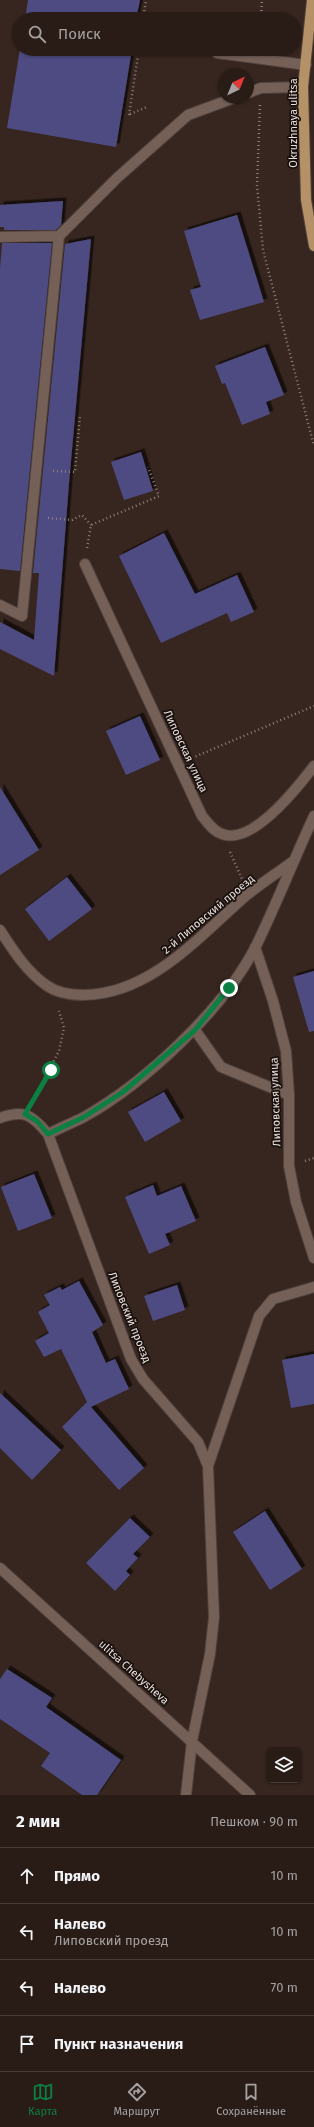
<!DOCTYPE html>
<html lang="ru">
<meta charset="utf-8">
<style>
:root{--surface:#291c17;--page:#312520;--text:#f1f3f6;--muted:#a5a1a1;--line:#453a36;--accent:#0b8043}
body{margin:0;font-family:"Fira Sans",sans-serif;background:var(--page);color:var(--text)}
.controls{position:absolute;right:12px;bottom:12px;display:grid;overflow:hidden;border-radius:6px;box-shadow:0 1px 3px #0004}
.controls button{width:36px;height:36px;display:grid;place-items:center;padding:0;border:0;border-bottom:1px solid var(--line);background:var(--surface);color:var(--text);font:20px sans-serif}
.compass{position:absolute;left:218px;top:68px;width:36px;height:36px;border-radius:50%;background:var(--surface);box-shadow:0 1px 3px #0004;rotate:43deg}
.stop{position:absolute;width:12px;height:12px;margin:-9px;border:3px solid #0b8043;border-radius:50%;background:#fff}
.stop.end{background:#0b8043;border-color:#fff;box-shadow:0 1px 4px #0008}
.list{margin:0;padding:0;list-style:none}
h2{display:flex;justify-content:space-between;align-items:center;height:52px;margin:0;padding:0 16px;font-size:17px}
h2 small{font-size:13px;font-weight:400;color:var(--muted)}
.list li{display:grid;grid-template-columns:26px 1fr auto;gap:12px;align-items:center;box-sizing:border-box;height:56px;padding:0 16px;border-top:1px solid var(--line)}
.list b{display:block;font-size:15px;white-space:nowrap}
.list p{margin:0;font-size:13px;white-space:nowrap;color:var(--muted)}
.list em{font-size:13px;font-style:normal;color:var(--muted)}
.icon{flex:none;width:22px;height:22px;fill:none;stroke:currentColor;stroke-width:2;stroke-linecap:round;stroke-linejoin:round}
.map{position:relative;flex:none;width:314px;height:1795px;overflow:hidden}
.search{position:absolute;background:var(--surface);box-shadow:0 1px 3px #0004;left:12px;right:12px;top:12px;height:44px;display:flex;align-items:center;gap:10px;box-sizing:border-box;padding:0 14px;border-radius:22px;color:var(--muted);font-size:15px}
.sheet{height:276px;background:var(--surface)}
nav{display:flex;justify-content:space-around;align-items:center;box-sizing:border-box;height:56px;border-top:1px solid var(--line);background:var(--surface);font-size:11px;color:var(--muted)}
nav a{display:grid;justify-items:center;gap:2px}
nav .on{color:var(--accent)}
.map>svg:first-child{display:block}
</style>
<div class="map">
<svg width="314" height="1795" viewBox="0 0 314 1795">
<defs>
<filter id="shadow"><feDropShadow dx="3.5" dy="-3.5" stdDeviation="0" flood-color="#0009"/></filter>
</defs>
<rect width="100%" height="100%" fill="#37251f"/>
<path fill="#4d4c81" filter="url(#shadow)" d="M 28,0 L 140,0 L 136,19 L 25,19 Z
M 20,49 L 132,49 L 116,147 L 7,128 Z
M 63,201 L 61,225 L 56,230 L 4,230 L 4,227 L 0,227 L 0,205 Z
M 237,215 L 264,302 L 200,320 L 190,290 L 201,287 L 184,231 Z
M 91,239 L 69,483 L 54,676 L 0,649 L 0,622 L 34,640 L 39,573 L 33,573 L 65,244 Z
M 2,243 L 52,243 L 20,571 L 0,569 L 0,269 Z
M 265,347 L 284,395 L 266,402 L 270,414 L 242,425 L 225,383 L 222,384 L 215,366 Z
M 141,452 L 153,491 L 124,500 L 111,462 Z
M 164,533 L 195,594 L 237,575 L 254,612 L 231,622 L 227,613 L 161,643 L 119,556 Z
M 140,716 L 160,760 L 126,775 L 106,731 Z
M 0,787 L 39,850 L 0,875 Z
M 67,877 L 92,909 L 49,941 L 25,909 Z
M 314,971 L 314,1031 L 309,1032 L 293,977 Z
M 164,1092 L 181,1121 L 145,1142 L 128,1112 Z
M 34,1174 L 52,1218 L 18,1231 L 1,1187 Z
M 153,1185 L 157,1196 L 181,1186 L 196,1221 L 165,1234 L 170,1245 L 149,1254 L 125,1197 Z
M 79,1281 L 103,1325 L 92,1332 L 106,1363 L 115,1359 L 129,1389 L 91,1407 L 144,1468 L 119,1490 L 62,1427 L 87,1402 L 61,1349 L 44,1357 L 35,1341 L 49,1333 L 38,1312 L 50,1305 L 44,1295 L 60,1287 L 62,1290 Z
M 177,1285 L 185,1310 L 153,1321 L 144,1296 Z
M 314,1354 L 314,1404 L 291,1408 L 282,1360 Z
M 0,1393 L 61,1450 L 32,1480 L 0,1448 Z
M 265,1511 L 302,1569 L 270,1590 L 233,1532 Z
M 130,1518 L 150,1537 L 133,1554 L 138,1558 L 126,1571 L 130,1575 L 115,1591 L 86,1563 Z
M 7,1669 L 52,1698 L 46,1707 L 121,1760 L 97,1795 L 82,1795 L 41,1766 L 50,1753 L 0,1719 L 0,1679 Z"/>
<g fill="none" stroke-linecap="round" stroke-linejoin="round">
<g stroke="#50413b" stroke-width="12">
<path id="service" d="M 217,53 L 306,65
M 248,93 L 261,88 L 303,87
M 0,237 L 59,236
M 0,605 L 22,616 L 59,236 L 117,178 L 188,115 L 234,98
M 195,1030 L 221,1067 L 289,1095
M 208,1466 L 259,1316 L 273,1299 L 314,1287
M 186,1795 L 192,1741"/>
</g>
<g stroke="#50413b" stroke-width="12">
<path id="minor" d="M 85,564 L 202,816 C 208,823 213,831 222,834 C 252,846 298,787 314,766
M 0,930 C 13,950 26,971 46,985 C 57,993 71,995 84,995 C 152,994 200,935 248,894 C 262,883 277,873 292,862
M 255,947 L 273,1001 L 286,1051 L 289,1095 L 289,1166 L 296,1202 L 314,1258
M 0,1118 C 24,1109 32,1115 48,1134 L 131,1359 L 143,1379 L 198,1442 L 208,1466 L 214,1617 L 210,1654 L 192,1741
M 48,1134 C 60,1128 72,1123 84,1117 C 145,1083 224,1009 256,946 C 277,903 294,859 314,816
M 0,1568 L 250,1795"/>
</g>
<g stroke="#50413b" stroke-width="12">
<path id="primary" d="M 312,0 L 303,87 L 306,200 L 314,246"/>
</g>
<path stroke="#8e7f7a" stroke-width="2.5" stroke-dasharray="1 3" stroke-linecap="butt" d="M 143,19 L 146,0
M 261,19 L 262,0
M 260,105 L 257,185 L 263,250 L 314,446
M 130,114 L 147,107
M 129,115 L 139,49
M 53,471 L 75,472 L 80,416
M 48,518 L 72,520 L 82,515 L 91,525
M 87,548 L 91,525 L 159,496 L 148,467
M 192,758 L 314,706
M 230,852 L 242,879
M 33,1100 L 59,1051 L 64,1028 L 58,1008
M 305,1161 L 314,1158"/>
<use href="#service" stroke="#756058" stroke-width="10"/>
<use href="#minor" stroke="#756058" stroke-width="10"/>
<use href="#primary" stroke="#b49166" stroke-width="10"/>
</g>
<g fill="none" stroke-linecap="round" stroke-linejoin="round">
<path stroke="#0b8043" stroke-width="5" d="M 51,1070 L 25,1114 L 37,1121 L 48,1134 L 84,1117 L 123,1092 L 195,1030 L 229,988"/>
</g>
<g text-anchor="middle" stroke-width="3.5" stroke-linejoin="round" paint-order="stroke">
<g font-size="11" fill="#ede1dc" stroke="#19110e">
<text transform="translate(293 123) rotate(-90)" y="4">Okruzhnaya ulitsa</text>
<text transform="translate(186 751) rotate(65)" y="4">Липовская улица</text>
<text transform="translate(208 914) rotate(-40)" y="4">2-й Липовский проезд</text>
<text transform="translate(275 1102) rotate(-92)" y="4">Липовская улица</text>
<text transform="translate(130 1317) rotate(68)" y="4">Липовский проезд</text>
<text transform="translate(134 1672) rotate(42)" y="4">ulitsa Chebysheva</text>
</g>
</g>
</svg>
<div class="controls">
<button><svg class="icon" aria-label="layers" viewBox="0 0 24 24"><path d="M12 4l9 5-9 5-9-5zM3 14l9 5 9-5"/></svg></button>
</div>
<svg class="compass" viewBox="-18 -18 36 36"><path d="M0-13l5 13h-10z" fill="#e53935"/><path d="M0 13l5-13h-10z" fill="#a5a1a1"/></svg>
<div class="stop" style="left:51px;top:1070px"></div>
<div class="stop end" style="left:229px;top:988px"></div>
<div class="search"><svg class="icon" aria-label="search" viewBox="0 0 24 24"><circle cx="10" cy="10" r="6"/><path d="M15 15l6 6"/></svg>Поиск</div>
</div>
<section class="sheet">
<h2>2 мин<small>Пешком · 90 m</small></h2>
<ul class="list">
<li><svg class="icon" aria-label="ahead" viewBox="0 0 24 24"><path d="M12 20V5M6 11l6-6 6 6"/></svg><div><b>Прямо</b></div><em>10 m</em></li>
<li><svg class="icon" aria-label="left" viewBox="0 0 24 24"><path d="M17 20v-9H6M10 6l-5 5 5 5"/></svg><div><b>Налево</b><p>Липовский проезд</p></div><em>10 m</em></li>
<li><svg class="icon" aria-label="left" viewBox="0 0 24 24"><path d="M17 20v-9H6M10 6l-5 5 5 5"/></svg><div><b>Налево</b></div><em>70 m</em></li>
<li><svg class="icon" aria-label="arrive" viewBox="0 0 24 24"><path d="M6 21V4h12l-3 4 3 4H6"/></svg><div><b>Пункт назначения</b></div></li>
</ul>
</section>
<nav>
<a class="on"><svg class="icon" aria-label="map" viewBox="0 0 24 24"><path d="M3 6l6-2 6 2 6-2v14l-6 2-6-2-6 2zM9 4v14M15 6v14"/></svg>Карта</a>
<a><svg class="icon" aria-label="directions" viewBox="0 0 24 24"><path d="M12 3l9 9-9 9-9-9zM9 14v-3h6M13 9l2 2-2 2"/></svg>Маршрут</a>
<a><svg class="icon" aria-label="saved" viewBox="0 0 24 24"><path d="M7 4h10v16l-5-4-5 4z"/></svg>Сохранённые</a>
</nav>
